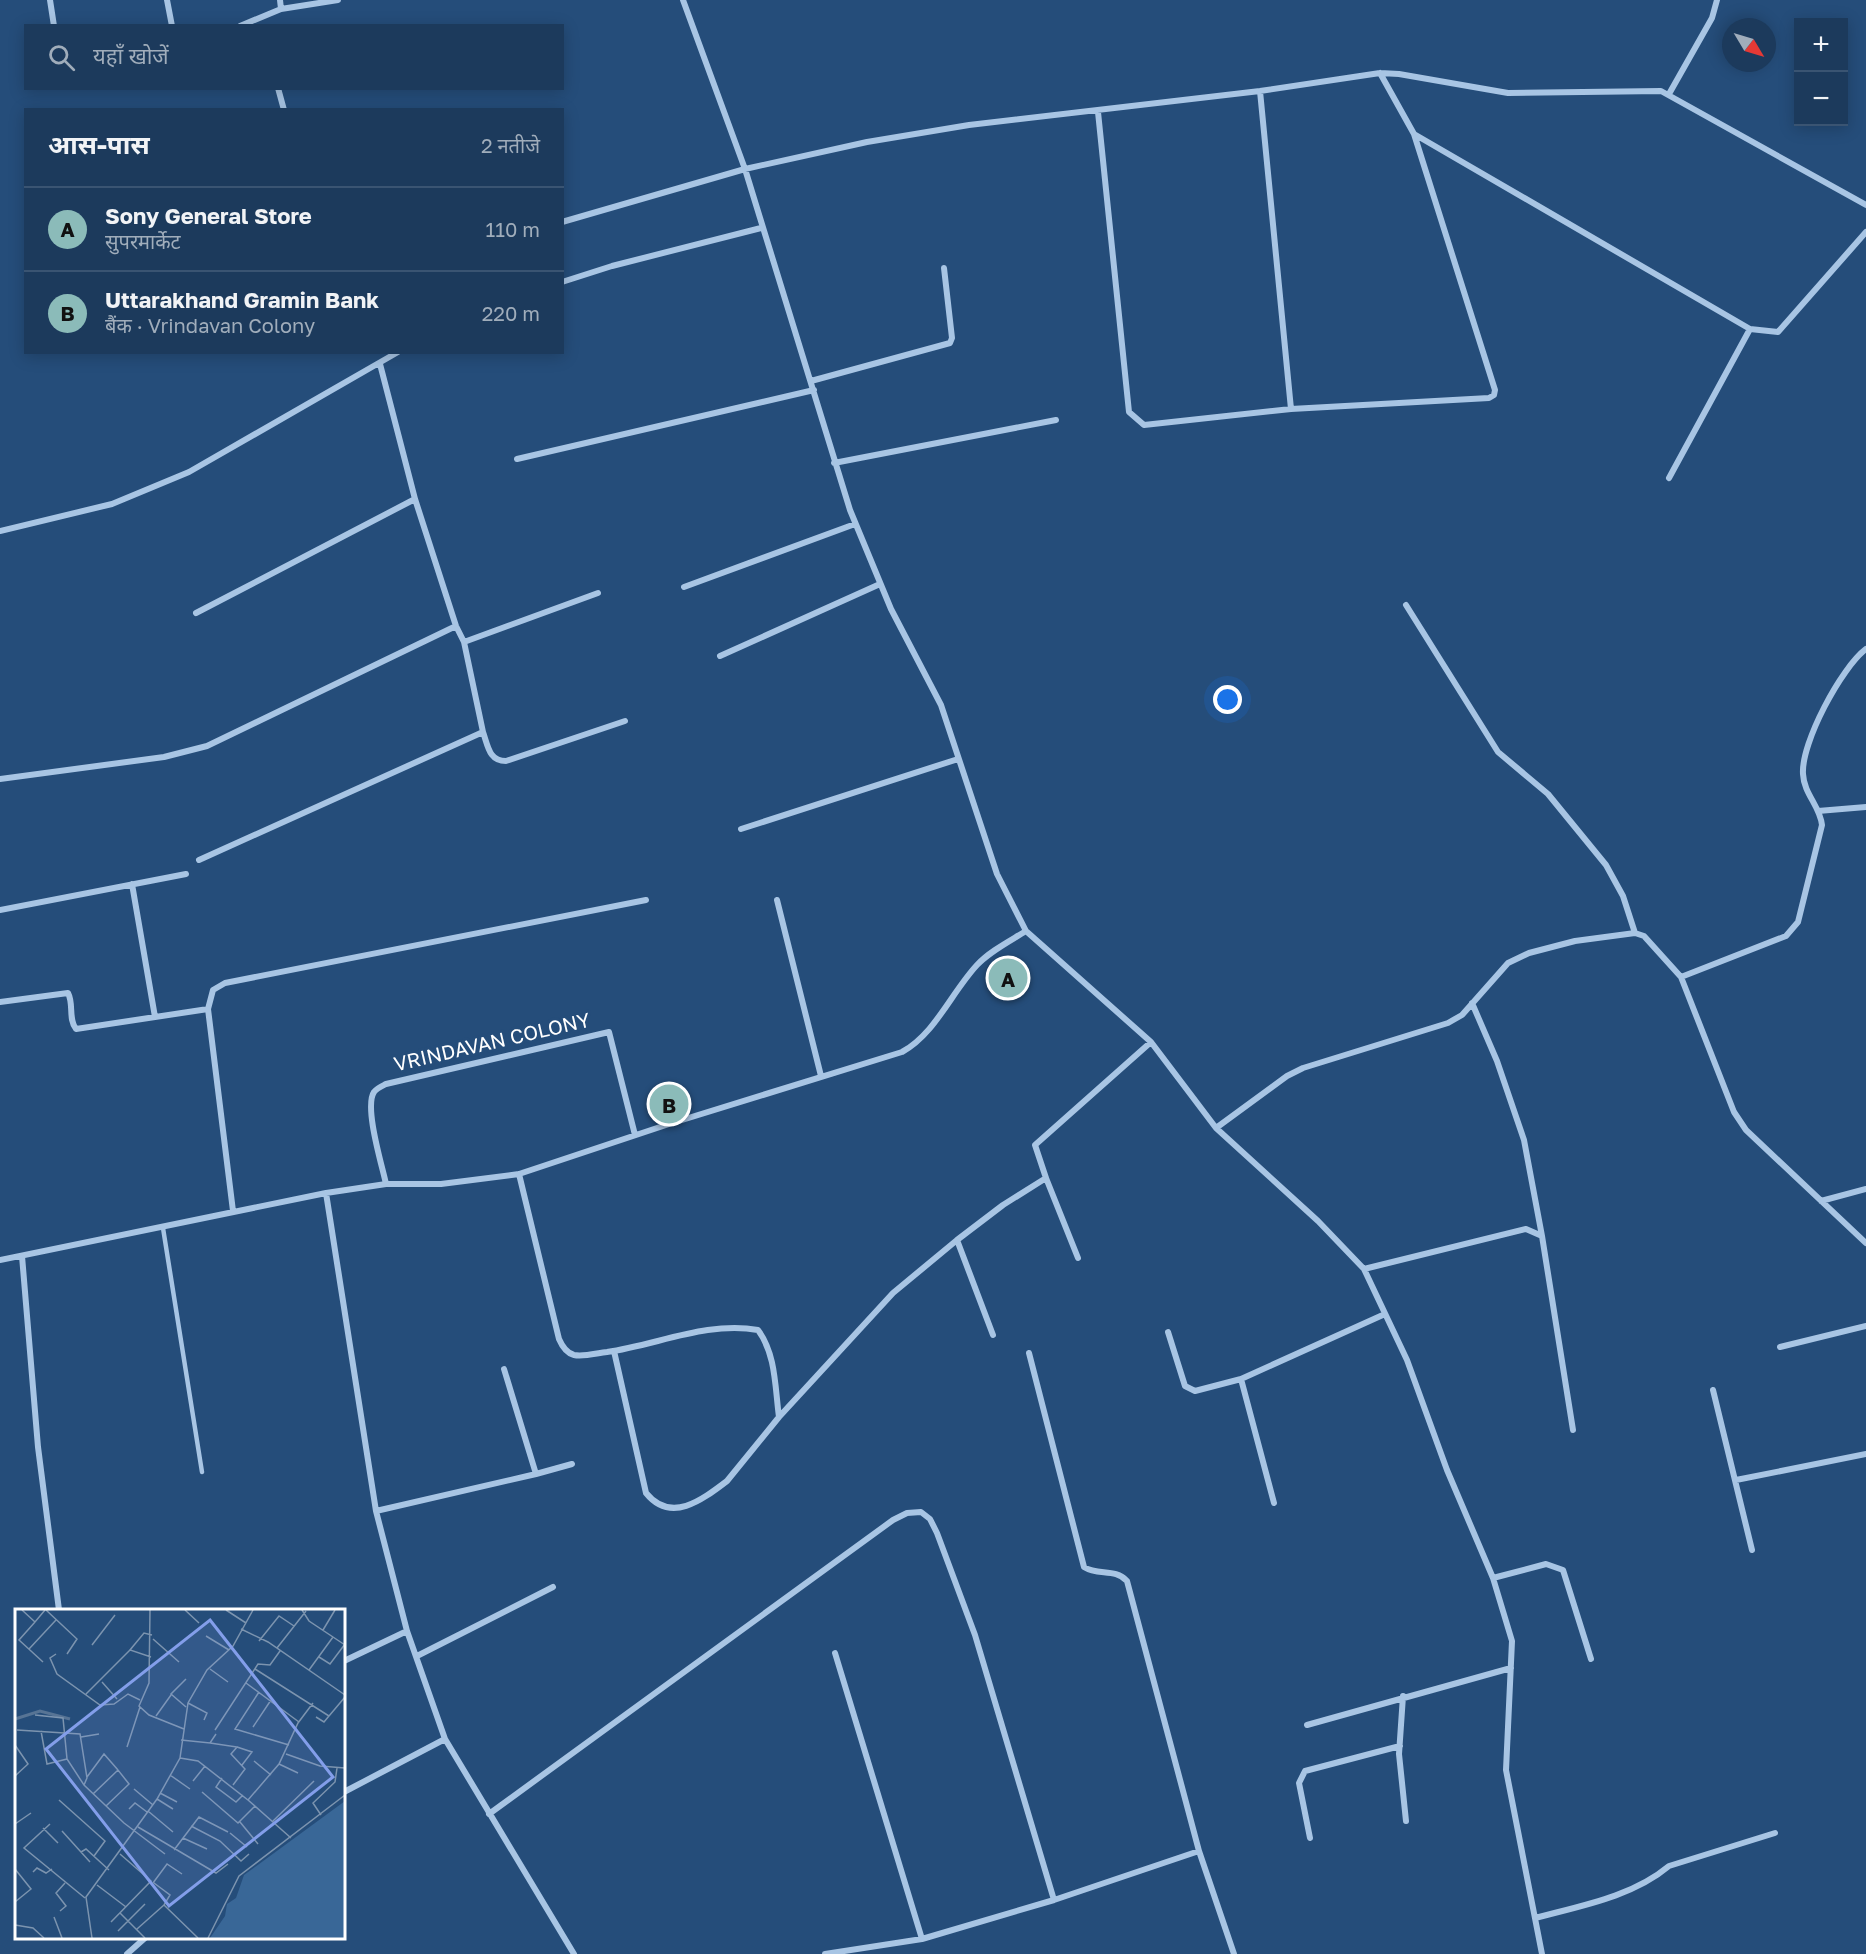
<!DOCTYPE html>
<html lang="hi">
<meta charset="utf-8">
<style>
:root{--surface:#1c3a5c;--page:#254162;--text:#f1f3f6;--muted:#a0adbb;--line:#3a5472;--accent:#8bbbb9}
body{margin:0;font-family:"Golos Text","Noto Sans Devanagari",sans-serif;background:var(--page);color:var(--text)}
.controls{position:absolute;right:18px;top:18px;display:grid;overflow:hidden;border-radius:0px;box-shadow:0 3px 15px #0003}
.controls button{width:54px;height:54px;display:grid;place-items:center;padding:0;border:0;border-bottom:2px solid var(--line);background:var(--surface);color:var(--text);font:30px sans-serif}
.compass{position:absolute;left:1722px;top:18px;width:54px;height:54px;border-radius:50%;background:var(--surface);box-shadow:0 3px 15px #0003;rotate:128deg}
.you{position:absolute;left:1228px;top:700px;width:21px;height:21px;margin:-15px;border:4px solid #fff;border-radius:50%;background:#1a73e8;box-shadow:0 0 0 9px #1a73e833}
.badge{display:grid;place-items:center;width:39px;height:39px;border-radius:50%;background:var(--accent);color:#111;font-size:20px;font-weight:700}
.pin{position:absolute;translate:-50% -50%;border:3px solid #fff;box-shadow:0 2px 6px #0006}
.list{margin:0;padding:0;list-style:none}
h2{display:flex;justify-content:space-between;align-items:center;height:78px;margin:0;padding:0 24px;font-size:26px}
h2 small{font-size:20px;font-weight:400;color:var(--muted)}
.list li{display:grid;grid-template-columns:39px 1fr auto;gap:18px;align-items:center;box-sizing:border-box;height:84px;padding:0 24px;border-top:2px solid var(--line)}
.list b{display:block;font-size:22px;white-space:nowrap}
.list p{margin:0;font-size:20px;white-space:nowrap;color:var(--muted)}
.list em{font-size:20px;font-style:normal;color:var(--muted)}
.icon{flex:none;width:33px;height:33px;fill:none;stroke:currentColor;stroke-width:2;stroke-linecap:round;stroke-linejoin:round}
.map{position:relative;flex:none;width:1866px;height:1954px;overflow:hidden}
.search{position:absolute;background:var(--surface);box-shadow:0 3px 15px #0003;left:24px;top:24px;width:540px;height:66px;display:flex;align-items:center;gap:15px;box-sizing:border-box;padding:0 21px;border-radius:0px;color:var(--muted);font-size:22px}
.panel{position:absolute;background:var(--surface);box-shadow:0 3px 15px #0003;left:24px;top:108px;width:540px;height:246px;border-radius:0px}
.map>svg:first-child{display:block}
</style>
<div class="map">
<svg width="1866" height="1954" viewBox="0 0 1866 1954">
<rect width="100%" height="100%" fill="#254d7a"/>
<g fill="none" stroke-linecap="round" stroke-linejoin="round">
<path stroke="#a8c5e4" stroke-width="4.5" d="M 163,1228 L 202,1472"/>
<path stroke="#a8c5e4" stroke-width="6" d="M 50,0 L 54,26
M 167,0 L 172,26
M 280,0 L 281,9 L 338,0
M 683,0 L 745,169 L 850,510 L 891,609 L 941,705 L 997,874 L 1026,931 L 1151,1042 L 1216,1128 L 1318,1221 L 1364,1269 L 1407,1360 L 1447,1470 L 1493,1578 L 1512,1641 L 1506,1770 L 1542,1954
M 240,26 L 281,9
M 1380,73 L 1414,134 L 1750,329 L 1778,332 L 1866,232
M 278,88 L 284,110
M 1669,94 L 1712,18 L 1717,0
M 1098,112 L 1129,412 L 1144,425 L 1291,409 L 1260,91
M 562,222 L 745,169 L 867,142 L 969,125 L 1260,91 L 1380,73 L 1399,74 L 1508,93 L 1661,91 L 1866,205
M 562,282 L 612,266 L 761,228
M 811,381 L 950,343 L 952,338 L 944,268
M 1291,409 L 1489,398 L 1494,395 L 1495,390 L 1414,134
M 517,459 L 814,390
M 834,463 L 1056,420
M 1669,478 L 1750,329
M 0,531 L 112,504 L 189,472 L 398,352
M 684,587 L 855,524
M 1406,605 L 1498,752 L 1548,794 L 1606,865 L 1623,896 L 1635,933
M 196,613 L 415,499
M 464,642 L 598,593
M 720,656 L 880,584
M 483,732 C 488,746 489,761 506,761 L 625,721
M 0,779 L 164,757 L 207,746 L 456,626
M 1818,811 L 1866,807
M 741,829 L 958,759
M 199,860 L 483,732 L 464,642 L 456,626 L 415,499 L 380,364
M 132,884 L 155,1017
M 777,900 L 821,1076
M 0,910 L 186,874
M 1681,977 L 1786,936 L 1798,922 L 1822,825 C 1820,806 1804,794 1803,774 C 1801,743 1841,668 1866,649
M 0,1002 L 68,993 C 74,1004 68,1019 76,1029 L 208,1009
M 1472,1003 L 1497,1061 L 1524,1140 L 1542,1236
M 1216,1128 L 1287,1076 L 1303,1068 L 1448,1023 L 1462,1015 L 1508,963 L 1529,953 L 1575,941 L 1635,933 L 1644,936 L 1681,977 L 1734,1112 L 1746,1130 L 1866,1243
M 519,1174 L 559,1339 C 562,1346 566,1353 574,1355 C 584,1357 597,1353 607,1352 C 657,1345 707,1321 758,1330 C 776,1354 775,1388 779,1417 L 893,1293 L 957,1240
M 1046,1178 L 1078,1258
M 386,1184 C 382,1165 364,1107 374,1092 C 377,1088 382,1086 386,1084 L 609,1032 L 635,1135
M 1821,1201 L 1866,1189
M 233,1211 L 208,1009 L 213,990 L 225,983 L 646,900
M 22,1256 L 38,1447 L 59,1610
M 0,1260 L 326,1193
M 1364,1269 L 1526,1229 L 1542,1236 L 1573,1430
M 1168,1332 L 1185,1386 L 1195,1391 L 1241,1379 L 1385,1314
M 993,1335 L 957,1240 L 1003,1205 L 1046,1178 L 1035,1145 L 1151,1042
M 1780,1347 L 1866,1326
M 614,1351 L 646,1493 C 671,1524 702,1500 727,1481 L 779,1417
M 1029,1353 L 1084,1567 C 1098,1576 1115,1568 1127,1581 L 1199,1851 L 1234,1954
M 504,1369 L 536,1474
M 1241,1379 L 1274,1503
M 1713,1390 L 1752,1550
M 1736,1480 L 1866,1454
M 376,1511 L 536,1474 L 572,1464
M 1493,1578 L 1546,1564 L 1563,1570 L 1591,1659
M 835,1653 L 922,1939
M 417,1656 L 553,1587
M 344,1661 L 407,1631
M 1403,1696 L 1399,1754 L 1406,1821
M 1307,1725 L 1511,1668
M 344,1792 L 445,1739
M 489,1814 L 893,1520 L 907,1513 L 921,1512 L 930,1519 L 937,1533 L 975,1635 L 1054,1900
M 1310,1838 L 1299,1783 L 1305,1771 L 1400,1746
M 1535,1918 C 1580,1906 1632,1897 1669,1866 L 1775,1833
M 127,1954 L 145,1938
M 574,1954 L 445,1739 L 407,1631 L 376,1511 L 326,1193 L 386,1184 L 441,1184 L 519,1174 L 669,1124 L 902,1052 C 935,1034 951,993 977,965 C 990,951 1010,941 1026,931
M 825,1954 L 922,1939 L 1054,1900 L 1199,1851"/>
</g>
<g text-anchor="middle" stroke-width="6" stroke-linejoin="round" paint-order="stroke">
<g font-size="20" fill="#fff" stroke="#254d7a">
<text transform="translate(492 1042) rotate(-13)" y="7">VRINDAVAN COLONY</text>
</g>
</g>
<g transform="translate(15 1609)">
<rect width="330" height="330" fill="#254d7a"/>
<path d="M 330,192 L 330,329 L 195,329 L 210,307 L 212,295 L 221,289 L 229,266 Z" fill="#396797"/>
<path fill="none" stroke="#577495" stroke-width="3" d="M 0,110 L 25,102 L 55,110"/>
<path fill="none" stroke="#7c94af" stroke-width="1.5" d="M 7,1 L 20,13 L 30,1M 31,1 L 62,30 L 52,45M 135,1 L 134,74 L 124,97 L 134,106 L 169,120M 170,1 L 184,14M 211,1 L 231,14M 287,1 L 294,12 L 330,36M 20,13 L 4,31 L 28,53M 226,20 L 253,33 L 330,86M 308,21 L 320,1M 191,27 L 214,41M 138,30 L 164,53M 244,32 L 264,7 L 279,17M 77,36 L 100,6M 262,39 L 291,2M 14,40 L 41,11M 41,45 L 35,49 L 42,65 L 85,96 L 99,95 L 113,85 L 125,91M 136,48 L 115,41 L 129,24 L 137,26M 304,48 L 315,55 L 330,35M 195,60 L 213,73M 240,60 L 314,107 L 309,113 L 301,108M 294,61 L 318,28M 171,70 L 156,85 L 171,98M 87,73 L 102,90M 231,74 L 284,113M 244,83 L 220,120 L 274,136M 71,85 L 115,41M 173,94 L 192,104 L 189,111M 20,106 L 48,109 L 52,150 L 69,176 L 109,214 L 150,245M 141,107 L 156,86M 314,107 L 330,88M 238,118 L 256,91M 2,121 L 65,125 L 72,169 L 69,176M 200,121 L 243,55 L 255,56 L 265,42M 26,122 L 32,155 L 52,150M 66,128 L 84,125M 166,131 L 195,134 L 201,125M 195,134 L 222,138 L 216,145 L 230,160 L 218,176M 0,136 L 13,155 L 0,167M 112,138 L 125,98M 222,138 L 237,143 L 227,156M 271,145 L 305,157 L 330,159M 165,149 L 183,152 L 233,191 L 264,155 L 283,114 L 298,94M 239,152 L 256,166M 264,155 L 283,164M 155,166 L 175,180M 72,168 L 89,145 L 103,161M 207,169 L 201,178 L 221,193 L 228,186M 178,172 L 190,157M 119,180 L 138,196M 187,183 L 223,214 L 240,197M 145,184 L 162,193M 78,185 L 103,161 L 114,175 L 91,197M 142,190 L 158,200M 44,191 L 90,232 L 79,247M 233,191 L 276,229M 114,200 L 120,194 L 132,203M 133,202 L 158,223M 306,206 L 298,194 L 320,173 L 322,159M 258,212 L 299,172M 225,213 L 243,235M 0,215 L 16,204M 35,215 L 9,239 L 70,289M 176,217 L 205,232 L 226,252 L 234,245M 123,218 L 201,264 L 213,255M 28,219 L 43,234M 47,222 L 75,253M 215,224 L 232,238M 168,229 L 192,240M 159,241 L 184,208 L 213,223M 66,243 L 71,240 L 94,261M 0,260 L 16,280 L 0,293M 18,263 L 22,259 L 31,264 L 37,260M 138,274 L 152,255 L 167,265M 139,274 L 155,286 L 149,296M 82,276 L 111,298M 45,302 L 51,297 L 41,284 L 50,274M 105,304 L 130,329M 39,308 L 47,329M 96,313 L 136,272 L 105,245M 0,316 L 18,319 L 29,329M 122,320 L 149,296 L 183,329M 103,322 L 130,295M 77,329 L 71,288 L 142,190 L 165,149 L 173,94 L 192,61 L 218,37 L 238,1M 193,329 L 224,267 L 330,186"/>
<path fill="#839eea" fill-opacity="0.15" stroke="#839eea" stroke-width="3" d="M 195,11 L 318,168 L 154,297 L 31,140 Z"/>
<rect width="330" height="330" fill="none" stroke="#fff" stroke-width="3"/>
</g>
</svg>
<div class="controls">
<button>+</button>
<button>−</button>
</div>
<svg class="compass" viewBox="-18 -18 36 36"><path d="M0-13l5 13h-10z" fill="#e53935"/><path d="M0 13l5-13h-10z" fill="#a0adbb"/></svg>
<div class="you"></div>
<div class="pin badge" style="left:1008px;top:978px">A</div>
<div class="pin badge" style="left:669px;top:1104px">B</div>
<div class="search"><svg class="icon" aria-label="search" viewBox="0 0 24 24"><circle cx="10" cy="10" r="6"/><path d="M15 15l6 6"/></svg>यहाँ खोजें</div>
<section class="panel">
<h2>आस-पास<small>2 नतीजे</small></h2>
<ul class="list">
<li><span class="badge">A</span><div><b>Sony General Store</b><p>सुपरमार्केट</p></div><em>110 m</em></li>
<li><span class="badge">B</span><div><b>Uttarakhand Gramin Bank</b><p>बैंक · Vrindavan Colony</p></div><em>220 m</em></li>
</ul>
</section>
</div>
